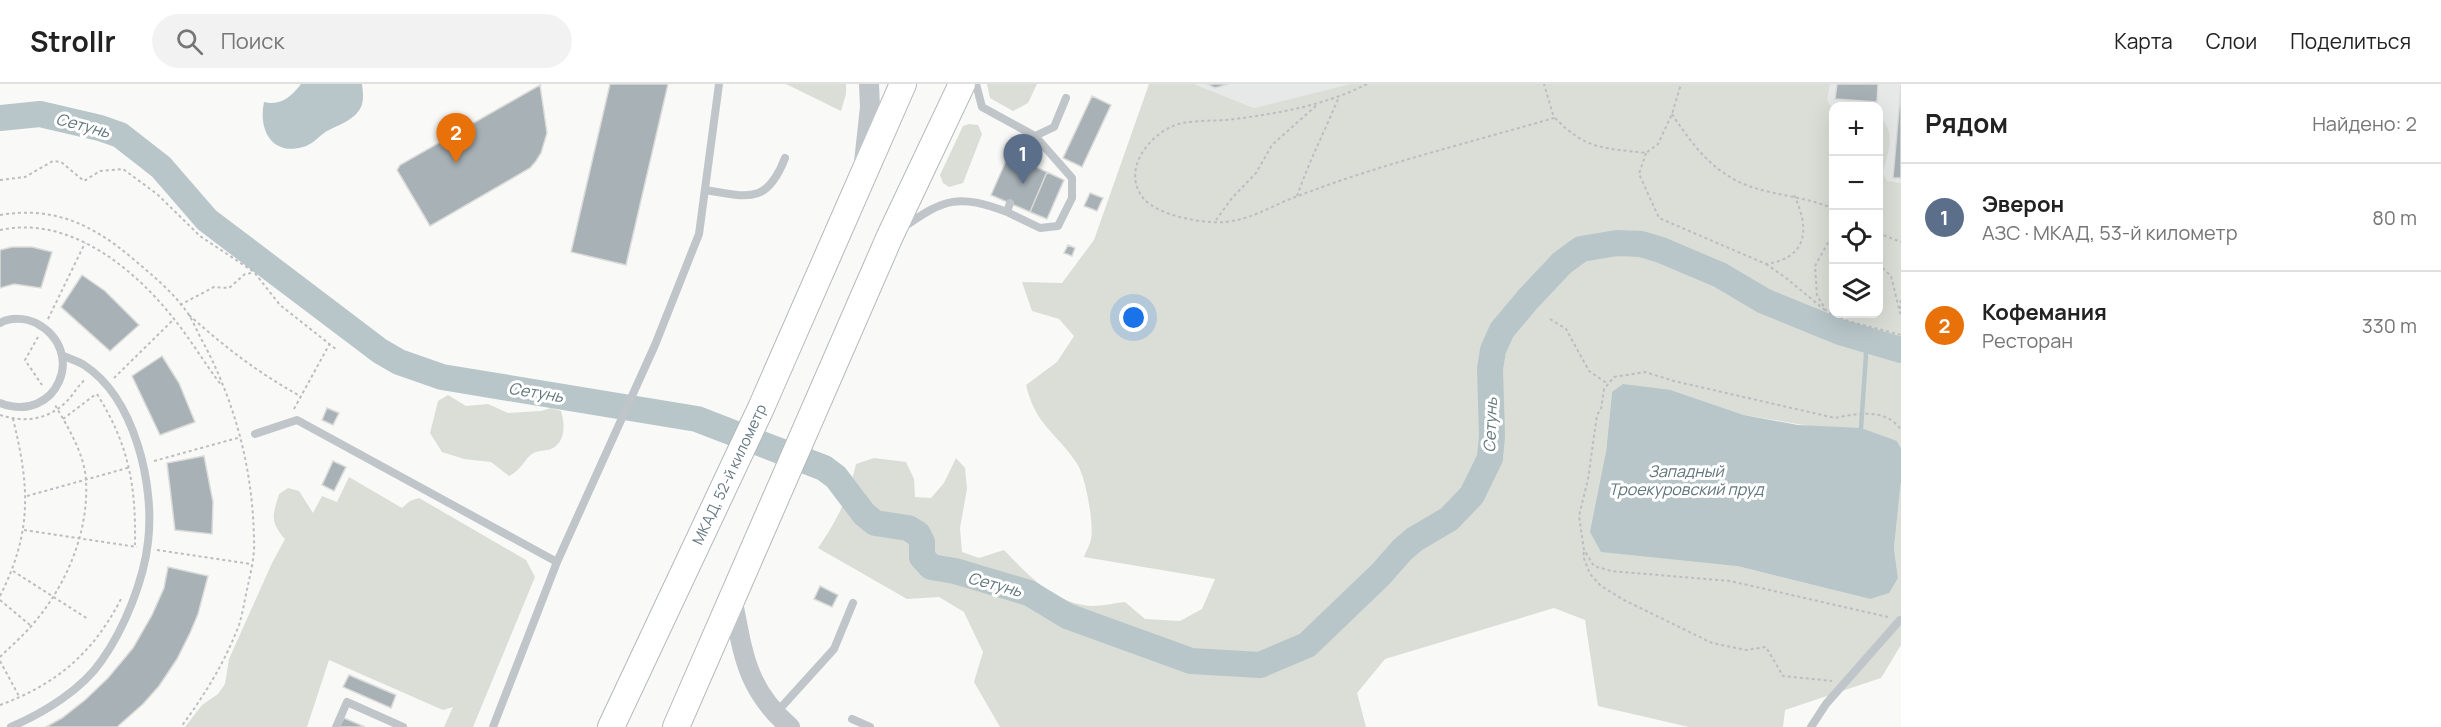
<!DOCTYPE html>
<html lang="ru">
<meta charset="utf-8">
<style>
:root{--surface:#fff;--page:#f2f2f2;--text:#222;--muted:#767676;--line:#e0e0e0;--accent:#b45309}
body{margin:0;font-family:Manrope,sans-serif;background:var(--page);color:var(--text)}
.controls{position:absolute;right:18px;top:18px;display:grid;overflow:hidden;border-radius:12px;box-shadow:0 6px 24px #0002}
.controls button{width:54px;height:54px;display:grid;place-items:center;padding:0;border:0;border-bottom:2px solid var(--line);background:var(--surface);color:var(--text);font:30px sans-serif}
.you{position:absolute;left:1134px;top:234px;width:21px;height:21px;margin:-15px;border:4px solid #fff;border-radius:50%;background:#1a73e8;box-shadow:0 0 0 9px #1a73e833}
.badge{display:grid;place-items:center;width:39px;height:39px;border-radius:50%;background:var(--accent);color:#fff;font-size:20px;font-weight:700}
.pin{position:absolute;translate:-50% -50px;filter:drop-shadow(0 2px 3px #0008)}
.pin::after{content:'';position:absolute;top:32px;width:21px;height:18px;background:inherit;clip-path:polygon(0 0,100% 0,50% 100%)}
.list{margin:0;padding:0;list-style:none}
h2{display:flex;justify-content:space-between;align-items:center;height:78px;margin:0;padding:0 24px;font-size:26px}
h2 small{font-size:20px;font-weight:400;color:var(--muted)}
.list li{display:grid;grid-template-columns:39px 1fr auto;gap:18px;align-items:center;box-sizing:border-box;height:108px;padding:0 24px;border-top:2px solid var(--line)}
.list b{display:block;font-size:22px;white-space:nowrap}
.list p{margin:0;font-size:20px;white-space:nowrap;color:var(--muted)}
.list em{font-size:20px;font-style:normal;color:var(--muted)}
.icon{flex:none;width:33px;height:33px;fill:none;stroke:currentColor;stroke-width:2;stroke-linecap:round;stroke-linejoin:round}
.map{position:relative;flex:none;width:1901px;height:643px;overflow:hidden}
header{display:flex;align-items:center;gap:36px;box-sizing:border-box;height:84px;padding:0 30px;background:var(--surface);border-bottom:2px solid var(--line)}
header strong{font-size:28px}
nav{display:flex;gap:33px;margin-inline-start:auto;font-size:21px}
.search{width:420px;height:54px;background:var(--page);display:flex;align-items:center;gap:15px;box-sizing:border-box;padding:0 21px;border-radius:33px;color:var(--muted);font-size:22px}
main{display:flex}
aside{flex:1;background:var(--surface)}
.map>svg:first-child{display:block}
</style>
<header>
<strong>Strollr</strong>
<div class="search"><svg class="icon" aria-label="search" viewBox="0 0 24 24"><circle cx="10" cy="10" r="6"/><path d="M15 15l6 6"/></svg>Поиск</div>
<nav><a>Карта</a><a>Слои</a><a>Поделиться</a></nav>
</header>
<main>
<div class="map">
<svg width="1901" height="643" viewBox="0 0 1901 643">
<rect width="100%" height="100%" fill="#f9f9f7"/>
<path fill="#e7e9e8" d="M 1194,0 L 1350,0 L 1254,24 Z
M 1813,0 L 1901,0 L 1901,99 L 1879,96 L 1878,22 L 1834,22 L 1833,92 Z"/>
<path fill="#daded6" d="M 786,0 L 846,0 L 846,10 L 841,27 Z
M 987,0 L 1037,0 L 1028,19 L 1013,27 L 990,14 Z
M 1149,0 L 1194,0 L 1254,24 L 1350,0 L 1830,0 L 1827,16 L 1834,27 L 1834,230 L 1878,230 L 1879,37 L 1883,36 C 1896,52 1887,71 1883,89 L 1887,97 L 1901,99 L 1901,364 L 1897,357 L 1744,331 L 1671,306 L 1612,308 L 1606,368 L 1737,482 L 1870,515 L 1898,494 L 1894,464 L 1901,398 L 1901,561 L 1881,594 L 1785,626 L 1783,643 L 1689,643 L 1598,622 L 1585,536 L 1554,524 L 1385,575 L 1357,609 L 1366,643 L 1000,643 L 974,598 L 983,568 L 964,528 L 939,513 L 907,515 L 818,464 C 838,435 848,414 856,380 L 874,374 L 906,378 L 914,395 L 915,413 L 931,414 L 944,399 L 956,374 L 965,384 L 967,405 L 960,444 L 962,468 L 979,474 L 1004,466 C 1028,491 1055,520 1092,522 C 1103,522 1114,519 1125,518 L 1145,535 L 1180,537 L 1202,525 L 1215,495 L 1084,473 C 1086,467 1090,461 1091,455 C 1094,439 1086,392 1076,378 C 1055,347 1036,342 1026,301 L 1057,278 L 1074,252 L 1059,235 L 1032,227 L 1022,198 L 1062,199 L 1094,156 Z
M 969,40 L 978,41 L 982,50 L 963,99 L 949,103 L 943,99 L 940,91 L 963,42 Z
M 448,311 L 466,322 L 488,320 L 508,329 L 541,327 L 551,324 L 561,327 C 565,340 566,358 551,365 C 545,367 538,366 532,370 C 525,374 522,386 509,392 L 491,378 L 464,375 L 442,368 L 430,349 L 438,317 Z
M 349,393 L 402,424 L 410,417 L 419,414 L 526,476 L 535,493 L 473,643 L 444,643 L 453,623 L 443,626 L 329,576 L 307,643 L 185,643 L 202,621 L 218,610 L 225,600 L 229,575 L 272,479 L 285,455 C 269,437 273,431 279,410 L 288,404 L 299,407 L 313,429 L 322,412 L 337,418 Z"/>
<path fill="#b8c6c9" d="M 301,0 L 362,0 C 363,8 364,16 361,23 C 355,36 338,41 327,47 C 319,52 312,61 303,63 C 272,72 258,46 264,18 C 281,22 291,13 301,0 Z
M 1623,300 L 1671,306 L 1744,331 L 1798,341 L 1861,344 L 1897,357 L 1901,364 L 1901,398 L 1894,464 L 1898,494 L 1889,509 L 1870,515 L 1737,482 L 1601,468 L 1590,448 L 1606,368 L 1612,308 Z"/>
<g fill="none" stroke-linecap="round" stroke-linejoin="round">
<path stroke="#b8c6c9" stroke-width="4.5" d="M 1861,344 L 1867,256"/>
<path stroke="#b8c6c9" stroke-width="26" d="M 0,34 L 40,30 L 100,44 L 120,51 L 161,83 L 207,136 L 380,267 L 399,278 L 442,293 L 697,335 L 824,384 L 836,393 L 864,430 L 875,439 L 908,444 L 918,450 L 922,458 L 922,473 L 931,483 L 955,487 L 1029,509 L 1067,532 L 1191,577 L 1260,581 L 1307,561 L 1381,490 L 1402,466 L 1415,455 L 1449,435 L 1472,411 L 1490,374 L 1492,352 L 1490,285 L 1493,266 L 1502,246 L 1528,215 L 1562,179 L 1581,165 L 1617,159 L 1641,160 L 1661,166 L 1720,191 L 1764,217 L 1840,248 L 1901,266"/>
</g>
<path fill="#a7b1b6" stroke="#dbdbd9" stroke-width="1.5" d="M 610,0 L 668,0 L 626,181 L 571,168 Z
M 1207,0 L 1229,0 L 1215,4 Z
M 1837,0 L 1878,0 L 1877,18 L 1835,15 Z
M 540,1 L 547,49 L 541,69 L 536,77 L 530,84 L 430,142 L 397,86 L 400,81 Z
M 1901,2 L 1901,94 L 1893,94 Z
M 1092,12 L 1111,21 L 1082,83 L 1063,74 Z
M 1009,70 L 1047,88 L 1030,128 L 991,111 Z
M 1047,88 L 1064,96 L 1047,135 L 1030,128 Z
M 1090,109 L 1103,114 L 1097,127 L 1084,122 Z
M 1068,161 L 1075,164 L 1072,172 L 1064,169 Z
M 12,163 L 32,163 L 52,168 L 41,204 L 14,200 L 0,204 L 0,166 Z
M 82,191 L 105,207 L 139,241 L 110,267 L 61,223 Z
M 162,272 L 179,299 L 195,338 L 160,351 L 132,292 Z
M 327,324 L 339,329 L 333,341 L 322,336 Z
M 204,372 L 213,418 L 212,450 L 175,446 L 167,379 Z
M 333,377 L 346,383 L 334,407 L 322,401 Z
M 168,483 L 208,492 L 198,530 L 190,549 L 177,575 L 159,602 L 143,620 L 117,643 L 46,643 L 62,634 L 85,616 L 108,594 L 133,564 L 152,531 L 164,504 Z
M 820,502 L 838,511 L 832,523 L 814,515 Z
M 349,591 L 396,611 L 391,624 L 343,603 Z
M 344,634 L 365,643 L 339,643 Z"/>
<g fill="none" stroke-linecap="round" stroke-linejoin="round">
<g stroke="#b4b9bc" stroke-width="28">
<g id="trunk">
<path id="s1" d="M 611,643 L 761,324 L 903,0"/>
<path d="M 676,643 L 890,152 L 962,0"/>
</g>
</g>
<path stroke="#bbbec1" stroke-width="2" stroke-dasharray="3 3" stroke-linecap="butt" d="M 1367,0 C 1324,22 1275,30 1227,36 C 1212,37 1185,36 1173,42 C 1147,53 1121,88 1144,115 C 1159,132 1204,140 1225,138 C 1247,136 1265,126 1285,117 C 1305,109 1325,102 1345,95 C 1414,72 1485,54 1554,34 L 1544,0
M 1672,30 C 1697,68 1720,97 1766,107 C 1789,113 1812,115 1834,125
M 1555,34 C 1586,66 1604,64 1646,69 L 1658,60 L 1672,30 L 1681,0
M 1646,69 L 1639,90 L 1659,134 L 1766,180 C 1808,174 1810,145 1794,111
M 0,96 L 25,93 L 53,77 L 61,78 L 84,97 L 100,87 L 123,85 L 157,110 L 200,152 L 254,188 L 280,221 L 337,266
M 1297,112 C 1309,78 1325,46 1339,13
M 0,131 C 53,122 92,140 132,174 C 152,191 172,207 187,228 C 194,238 198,250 204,260 C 236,321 253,387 254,456 C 255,471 251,487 248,501 C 245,514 243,528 239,541 C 225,578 204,612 181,643
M 1216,136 L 1232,114 L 1256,89 L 1272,61 L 1318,20
M 0,146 C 69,131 134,184 174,235 C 191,256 205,280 222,302
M 1834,148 L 1815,182 L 1817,211 L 1827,228 L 1848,237 L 1901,251
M 1878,149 L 1901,158
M 1766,180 L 1786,194 L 1826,227
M 1878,180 L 1891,192 L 1901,233
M 180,221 L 214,203 L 229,204 L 245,190 L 252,189
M 1900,225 L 1901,213
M 189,231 C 226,264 257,288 300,312
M 48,235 L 85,159
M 1550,235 L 1566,245 L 1589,287 L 1608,300
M 38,253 L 25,276 L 42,301
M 114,294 L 174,235
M 97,310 C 129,361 136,402 135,461
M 294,325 L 329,261
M 0,331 C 25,339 48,336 67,317 C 74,310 78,301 86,295
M 63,335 L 96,310
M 154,377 L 241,353
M 27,412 L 131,383
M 24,446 L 137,463
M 157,466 L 251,480
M 1584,468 L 1583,472 L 1590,490 L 1601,502 L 1624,516 L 1712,559 L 1746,566 L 1766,563 L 1783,592 L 1832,597
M 13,487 L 88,535
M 0,512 C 32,448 30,404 13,335
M 0,516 L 30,541
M 1888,533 L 1730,497 L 1611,487 L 1594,482 L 1584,466 L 1579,432 L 1588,395 L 1597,331 L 1601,325 L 1604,305 L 1614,293 L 1645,288 L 1674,297 L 1835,334 C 1858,329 1886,324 1901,346
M 0,573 C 11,562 23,552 33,540 C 66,502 89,448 86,397 C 85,371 68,343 55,321
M 0,577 L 20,614
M 0,621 C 57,600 93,569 121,515"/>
<path stroke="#c0c5c9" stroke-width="8" d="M 976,0 L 982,23 L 1035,52 L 1026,78
M 705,106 C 748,113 767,121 785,74
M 1007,128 L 1040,144 L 1058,142 L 1072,114 L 1072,94 L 1035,52 L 1054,43 L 1066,14
M 904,143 C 945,114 959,110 1007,128 L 1010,119
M 0,239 C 10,233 26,234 36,239 C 89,267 56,341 0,319
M 255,350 L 297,336 L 557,478
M 776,629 L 834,565 L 853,519
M 852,635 L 870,643
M 11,643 C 43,629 82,606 102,576 C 124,545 144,496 148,458 C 155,402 135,314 84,281 C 78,277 70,275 64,272
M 336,643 L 347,618 L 403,643
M 493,643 L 557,478 L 655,261 L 699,150 L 719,0
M 1811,643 L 1826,620 L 1900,536"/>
<path stroke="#c0c5c9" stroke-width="20" d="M 864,78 L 870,23 L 869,0
M 732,513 C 743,568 745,604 790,643"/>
<use href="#trunk" stroke="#fff" stroke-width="26"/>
</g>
<g text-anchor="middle" stroke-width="6" stroke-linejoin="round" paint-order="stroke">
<g font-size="15" fill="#657781" stroke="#fff">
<text dy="5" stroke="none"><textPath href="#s1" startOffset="279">МКАД, 52-й километр</textPath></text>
</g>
<g font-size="16" font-style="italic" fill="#60767b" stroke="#fff">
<text transform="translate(83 41) rotate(15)" y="6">Сетунь</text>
<text transform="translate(536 308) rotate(9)" y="6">Сетунь</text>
<text transform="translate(1490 341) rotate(-88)" y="6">Сетунь</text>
<text x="1686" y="393">Западный<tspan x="1686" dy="18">Троекуровский пруд</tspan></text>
<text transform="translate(995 500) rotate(15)" y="6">Сетунь</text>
</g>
</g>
</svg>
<div class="controls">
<button>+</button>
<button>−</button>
<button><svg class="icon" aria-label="locate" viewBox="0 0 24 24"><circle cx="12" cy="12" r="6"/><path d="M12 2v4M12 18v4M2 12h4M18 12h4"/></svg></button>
<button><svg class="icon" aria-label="layers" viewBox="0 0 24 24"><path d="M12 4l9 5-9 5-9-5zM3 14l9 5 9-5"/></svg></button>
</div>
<div class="you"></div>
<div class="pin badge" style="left:1023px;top:100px;background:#5c6f8a">1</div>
<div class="pin badge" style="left:456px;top:79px;background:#e8710a">2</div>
</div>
<aside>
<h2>Рядом<small>Найдено: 2</small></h2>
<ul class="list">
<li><span class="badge" style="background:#5c6f8a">1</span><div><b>Эверон</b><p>АЗС · МКАД, 53-й километр</p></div><em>80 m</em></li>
<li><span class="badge" style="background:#e8710a">2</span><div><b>Кофемания</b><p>Ресторан</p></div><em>330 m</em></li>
</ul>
</aside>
</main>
